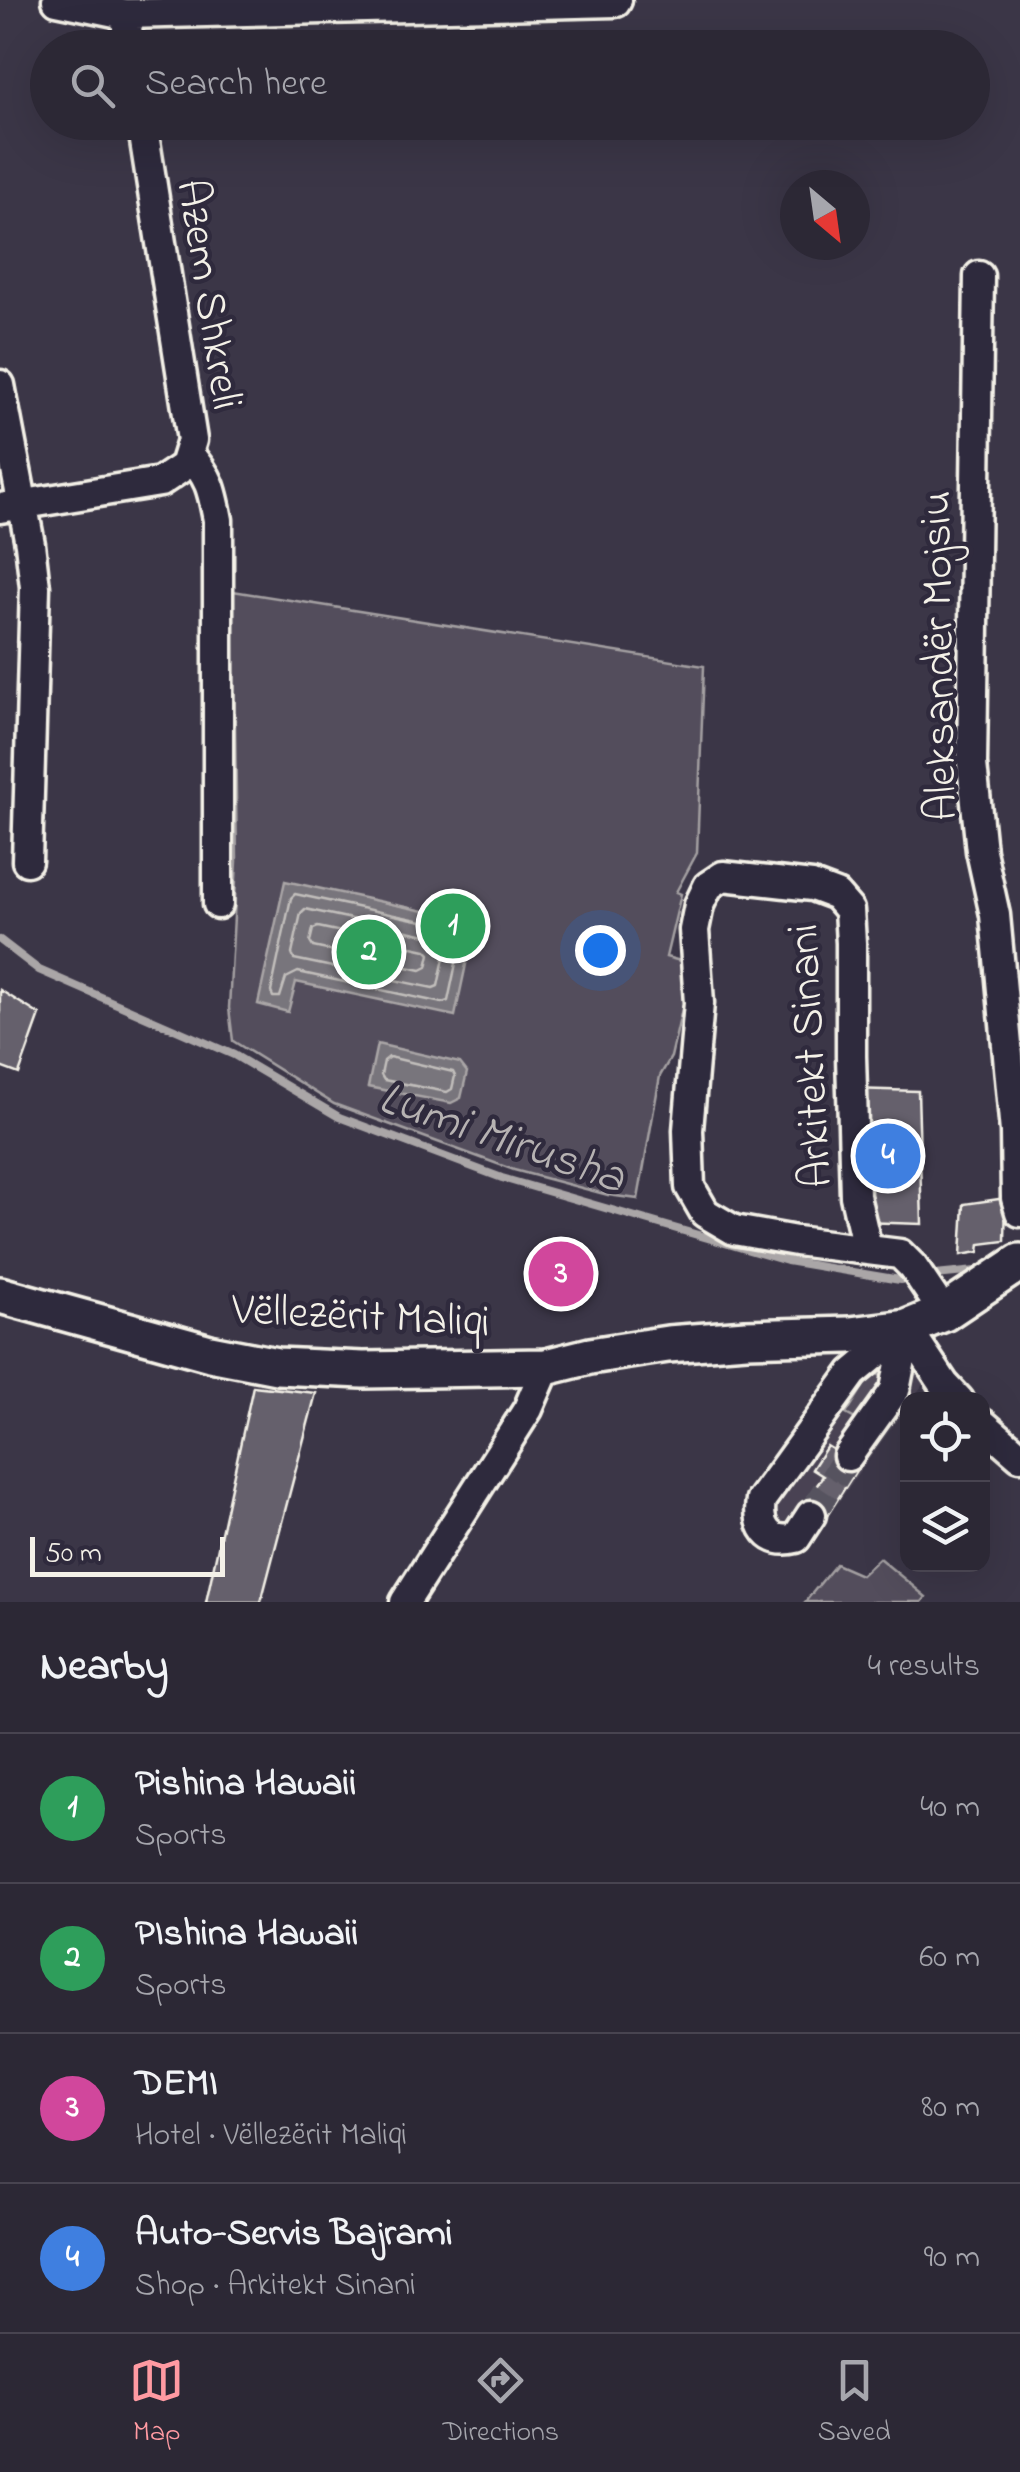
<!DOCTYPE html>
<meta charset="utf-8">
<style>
:root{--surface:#2c2835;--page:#383441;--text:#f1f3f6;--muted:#a6a6ad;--line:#484450;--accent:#ff9aa2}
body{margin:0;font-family:"Indie Flower",sans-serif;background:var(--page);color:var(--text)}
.controls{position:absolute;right:30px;bottom:30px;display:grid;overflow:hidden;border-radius:20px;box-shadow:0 10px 40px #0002}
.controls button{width:90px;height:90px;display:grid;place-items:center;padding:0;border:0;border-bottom:2px solid var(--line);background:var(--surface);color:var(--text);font:50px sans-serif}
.compass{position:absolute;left:780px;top:170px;width:90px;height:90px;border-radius:50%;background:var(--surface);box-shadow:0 10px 40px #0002;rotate:151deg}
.scale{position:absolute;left:30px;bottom:25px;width:195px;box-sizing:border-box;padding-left:10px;border:5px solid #f4f1e8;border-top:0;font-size:28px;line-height:35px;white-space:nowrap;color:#f4f1e8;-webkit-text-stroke:8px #2f2a3d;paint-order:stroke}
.you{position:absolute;left:600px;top:950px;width:35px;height:35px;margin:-25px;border:8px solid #fff;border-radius:50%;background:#1a73e8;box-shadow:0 0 0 15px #1a73e833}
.badge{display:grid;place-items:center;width:65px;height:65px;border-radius:50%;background:var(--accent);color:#fff;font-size:32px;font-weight:700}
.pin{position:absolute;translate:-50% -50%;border:5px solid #fff;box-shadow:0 2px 10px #0006}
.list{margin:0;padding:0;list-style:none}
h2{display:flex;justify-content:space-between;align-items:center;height:130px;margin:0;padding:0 40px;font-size:42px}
h2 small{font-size:32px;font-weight:400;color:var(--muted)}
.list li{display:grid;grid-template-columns:65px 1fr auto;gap:30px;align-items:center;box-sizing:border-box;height:150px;padding:0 40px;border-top:2px solid var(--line)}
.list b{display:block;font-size:38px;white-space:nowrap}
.list p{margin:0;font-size:32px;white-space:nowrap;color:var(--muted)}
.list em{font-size:32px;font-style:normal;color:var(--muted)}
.icon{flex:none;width:55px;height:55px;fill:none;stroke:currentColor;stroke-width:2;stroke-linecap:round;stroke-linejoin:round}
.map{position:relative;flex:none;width:1020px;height:1602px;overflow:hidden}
.search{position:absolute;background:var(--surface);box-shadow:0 10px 40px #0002;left:30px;right:30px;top:30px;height:110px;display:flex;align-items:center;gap:25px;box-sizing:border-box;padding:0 35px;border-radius:55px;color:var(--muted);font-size:38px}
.sheet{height:730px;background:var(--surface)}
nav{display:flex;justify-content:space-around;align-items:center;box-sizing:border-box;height:140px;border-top:2px solid var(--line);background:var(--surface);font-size:28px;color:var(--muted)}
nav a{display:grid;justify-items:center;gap:5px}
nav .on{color:var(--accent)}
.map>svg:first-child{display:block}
</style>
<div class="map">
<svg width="1020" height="1602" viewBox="0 0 1020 1602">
<rect width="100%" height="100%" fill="#3b3647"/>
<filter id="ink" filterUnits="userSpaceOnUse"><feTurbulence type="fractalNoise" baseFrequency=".01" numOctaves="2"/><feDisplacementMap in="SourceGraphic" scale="20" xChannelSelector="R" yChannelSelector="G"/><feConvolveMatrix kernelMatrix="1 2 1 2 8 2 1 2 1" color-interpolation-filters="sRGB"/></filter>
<g filter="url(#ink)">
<path fill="#484352" d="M 880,1349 L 928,1378 L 912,1399 L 908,1400 L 907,1406 L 804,1550 L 782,1554 L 760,1542 L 746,1517 L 758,1485 L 852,1356 Z"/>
<path fill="#534e5c" stroke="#a4a0a2" stroke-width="2.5" d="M 233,591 L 704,666 L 697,853 L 676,892 L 681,894 L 666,957 L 688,963 L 689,979 L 671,1057 L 660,1076 L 638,1199 L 608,1195 L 514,1170 L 334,1104 L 233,1041 L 229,1008 L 237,861 Z
M 873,1371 L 887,1380 L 861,1422 L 846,1414 Z
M 879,1558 L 926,1597 L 922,1602 L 805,1602 L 836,1564 L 861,1575 Z"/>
<path fill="#78747b" stroke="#aaa6a7" stroke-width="2.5" d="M 285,881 L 475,922 L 455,1016 L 296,982 L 288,1012 L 258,1004 Z
M 377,1044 L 460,1063 L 467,1072 L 461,1098 L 451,1103 L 368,1087 Z"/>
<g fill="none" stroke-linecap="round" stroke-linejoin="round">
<path stroke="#c2bfbc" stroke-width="2.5" d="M 295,894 L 460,929 L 462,935 L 448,1001 L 442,1003 L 298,972 L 286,978 L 280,997 L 273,997 L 271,992 L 291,898 Z
M 305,909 L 445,939 L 447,944 L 438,986 L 433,988 L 294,959 L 292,954 L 301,913 Z
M 318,927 L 426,950 L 430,954 L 427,967 L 421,970 L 313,947 L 310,942 L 313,929 Z
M 389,1057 L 453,1072 L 455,1076 L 452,1089 L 447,1092 L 384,1080 L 381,1075 L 384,1061 Z"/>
<path stroke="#aaa6a7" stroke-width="8" d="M 0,940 L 39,970 L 234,1055 L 339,1117 L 502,1178 L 787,1261 L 900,1280 L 911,1278
M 925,1276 L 986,1270"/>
</g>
<path fill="#65616c" stroke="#f4f1e8" stroke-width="2.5" d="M 0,990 L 40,1015 L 19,1074 L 0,1067 Z
M 852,1089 L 918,1091 L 922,1224 L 861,1222 Z
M 1006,1198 L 1005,1241 L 980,1244 L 979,1252 L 961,1255 L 964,1204 Z
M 253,1386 L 316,1393 L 261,1602 L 206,1602 Z
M 827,1446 L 859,1466 L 823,1522 L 802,1508 L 823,1476 L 812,1469 Z"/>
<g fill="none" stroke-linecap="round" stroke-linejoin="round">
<path stroke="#57525f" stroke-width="28" stroke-dasharray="28 14" stroke-linecap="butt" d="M 811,1515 L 848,1456"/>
<g stroke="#f4f1e8" stroke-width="35">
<path id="minor" d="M 57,0 L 125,14
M 130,48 L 125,14 L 616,2 L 617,0
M 979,276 L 972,764 L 981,851 L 995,915 L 1015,1132 L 1016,1198 L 1020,1212
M 0,385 L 30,544 L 35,587 L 27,861
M 188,453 C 210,478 212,488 218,520 L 218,904
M 0,508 L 160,482 L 184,466 L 192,440 L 142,122
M 867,1248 L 855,1196 L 851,1056 L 851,943 L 849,910 L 836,895 L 812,886 L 723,876 L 708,886 L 699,905 L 694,930 L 699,1003 L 688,1130 L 690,1187 L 705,1213 L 734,1230 L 796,1241 L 900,1254 L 913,1267 L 944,1313
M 907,1328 L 944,1384 L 959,1400
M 982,1423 L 1020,1456
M 811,1515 L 796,1538 C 768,1545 757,1526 761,1500 L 853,1373 L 907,1328 L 895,1390 L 848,1456
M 405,1602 L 528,1409 L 546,1367"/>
</g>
<g stroke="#f4f1e8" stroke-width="42">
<path id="major" d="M 0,1295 L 210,1353 L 277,1366 L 363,1370 L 546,1367 L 590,1356 L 668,1344 L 746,1338 L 850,1335 L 907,1328 L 944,1313 L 1020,1262"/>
</g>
<use href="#minor" stroke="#2f2a3d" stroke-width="28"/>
<use href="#major" stroke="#2f2a3d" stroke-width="35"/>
</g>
</g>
<g text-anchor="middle" stroke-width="9" stroke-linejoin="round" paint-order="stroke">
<g font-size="45" fill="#f4f1e8" stroke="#2f2a3d">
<text transform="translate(212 294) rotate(81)" y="16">Azem Shkreli</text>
<text transform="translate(936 656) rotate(-91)" y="16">Aleksandër Mojsiu</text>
<text transform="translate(807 1056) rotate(-93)" y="16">Arkitekt Sinani</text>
<text transform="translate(361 1313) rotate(3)" y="16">Vëllezërit Maliqi</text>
</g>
<g font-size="48" font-style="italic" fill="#b6b2b2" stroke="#2f2a3d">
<text transform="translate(503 1135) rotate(19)" y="17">Lumi Mirusha</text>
</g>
</g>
</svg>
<div class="controls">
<button><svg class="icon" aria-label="locate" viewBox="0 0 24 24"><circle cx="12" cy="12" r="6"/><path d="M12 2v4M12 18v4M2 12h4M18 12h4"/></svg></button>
<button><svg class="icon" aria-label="layers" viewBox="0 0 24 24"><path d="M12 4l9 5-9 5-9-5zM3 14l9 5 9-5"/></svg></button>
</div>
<svg class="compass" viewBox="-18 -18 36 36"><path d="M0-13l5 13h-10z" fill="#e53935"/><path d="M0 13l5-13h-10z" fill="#a6a6ad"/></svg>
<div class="scale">50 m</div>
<div class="you"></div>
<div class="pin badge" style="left:453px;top:926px;background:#2e9e5b">1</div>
<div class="pin badge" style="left:369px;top:952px;background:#2e9e5b">2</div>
<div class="pin badge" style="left:561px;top:1274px;background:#d1479c">3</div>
<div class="pin badge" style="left:888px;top:1156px;background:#3f7fe0">4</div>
<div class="search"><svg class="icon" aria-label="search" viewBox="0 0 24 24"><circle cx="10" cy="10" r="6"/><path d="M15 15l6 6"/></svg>Search here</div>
</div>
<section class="sheet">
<h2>Nearby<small>4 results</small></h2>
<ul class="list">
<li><span class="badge" style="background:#2e9e5b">1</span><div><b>Pishina Hawaii</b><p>Sports</p></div><em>40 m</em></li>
<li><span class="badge" style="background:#2e9e5b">2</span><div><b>PIshina Hawaii</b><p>Sports</p></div><em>60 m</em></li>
<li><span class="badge" style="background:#d1479c">3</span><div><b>DEMI</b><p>Hotel · Vëllezërit Maliqi</p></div><em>80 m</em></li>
<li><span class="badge" style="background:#3f7fe0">4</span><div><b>Auto-Servis Bajrami</b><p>Shop · Arkitekt Sinani</p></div><em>90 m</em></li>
</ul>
</section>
<nav>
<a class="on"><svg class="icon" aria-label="map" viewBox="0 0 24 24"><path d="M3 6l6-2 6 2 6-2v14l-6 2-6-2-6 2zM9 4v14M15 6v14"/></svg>Map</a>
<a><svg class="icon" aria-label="directions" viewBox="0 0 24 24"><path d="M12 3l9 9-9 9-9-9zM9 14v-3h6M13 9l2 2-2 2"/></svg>Directions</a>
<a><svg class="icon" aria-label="saved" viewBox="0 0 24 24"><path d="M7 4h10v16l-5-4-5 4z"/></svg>Saved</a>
</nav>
